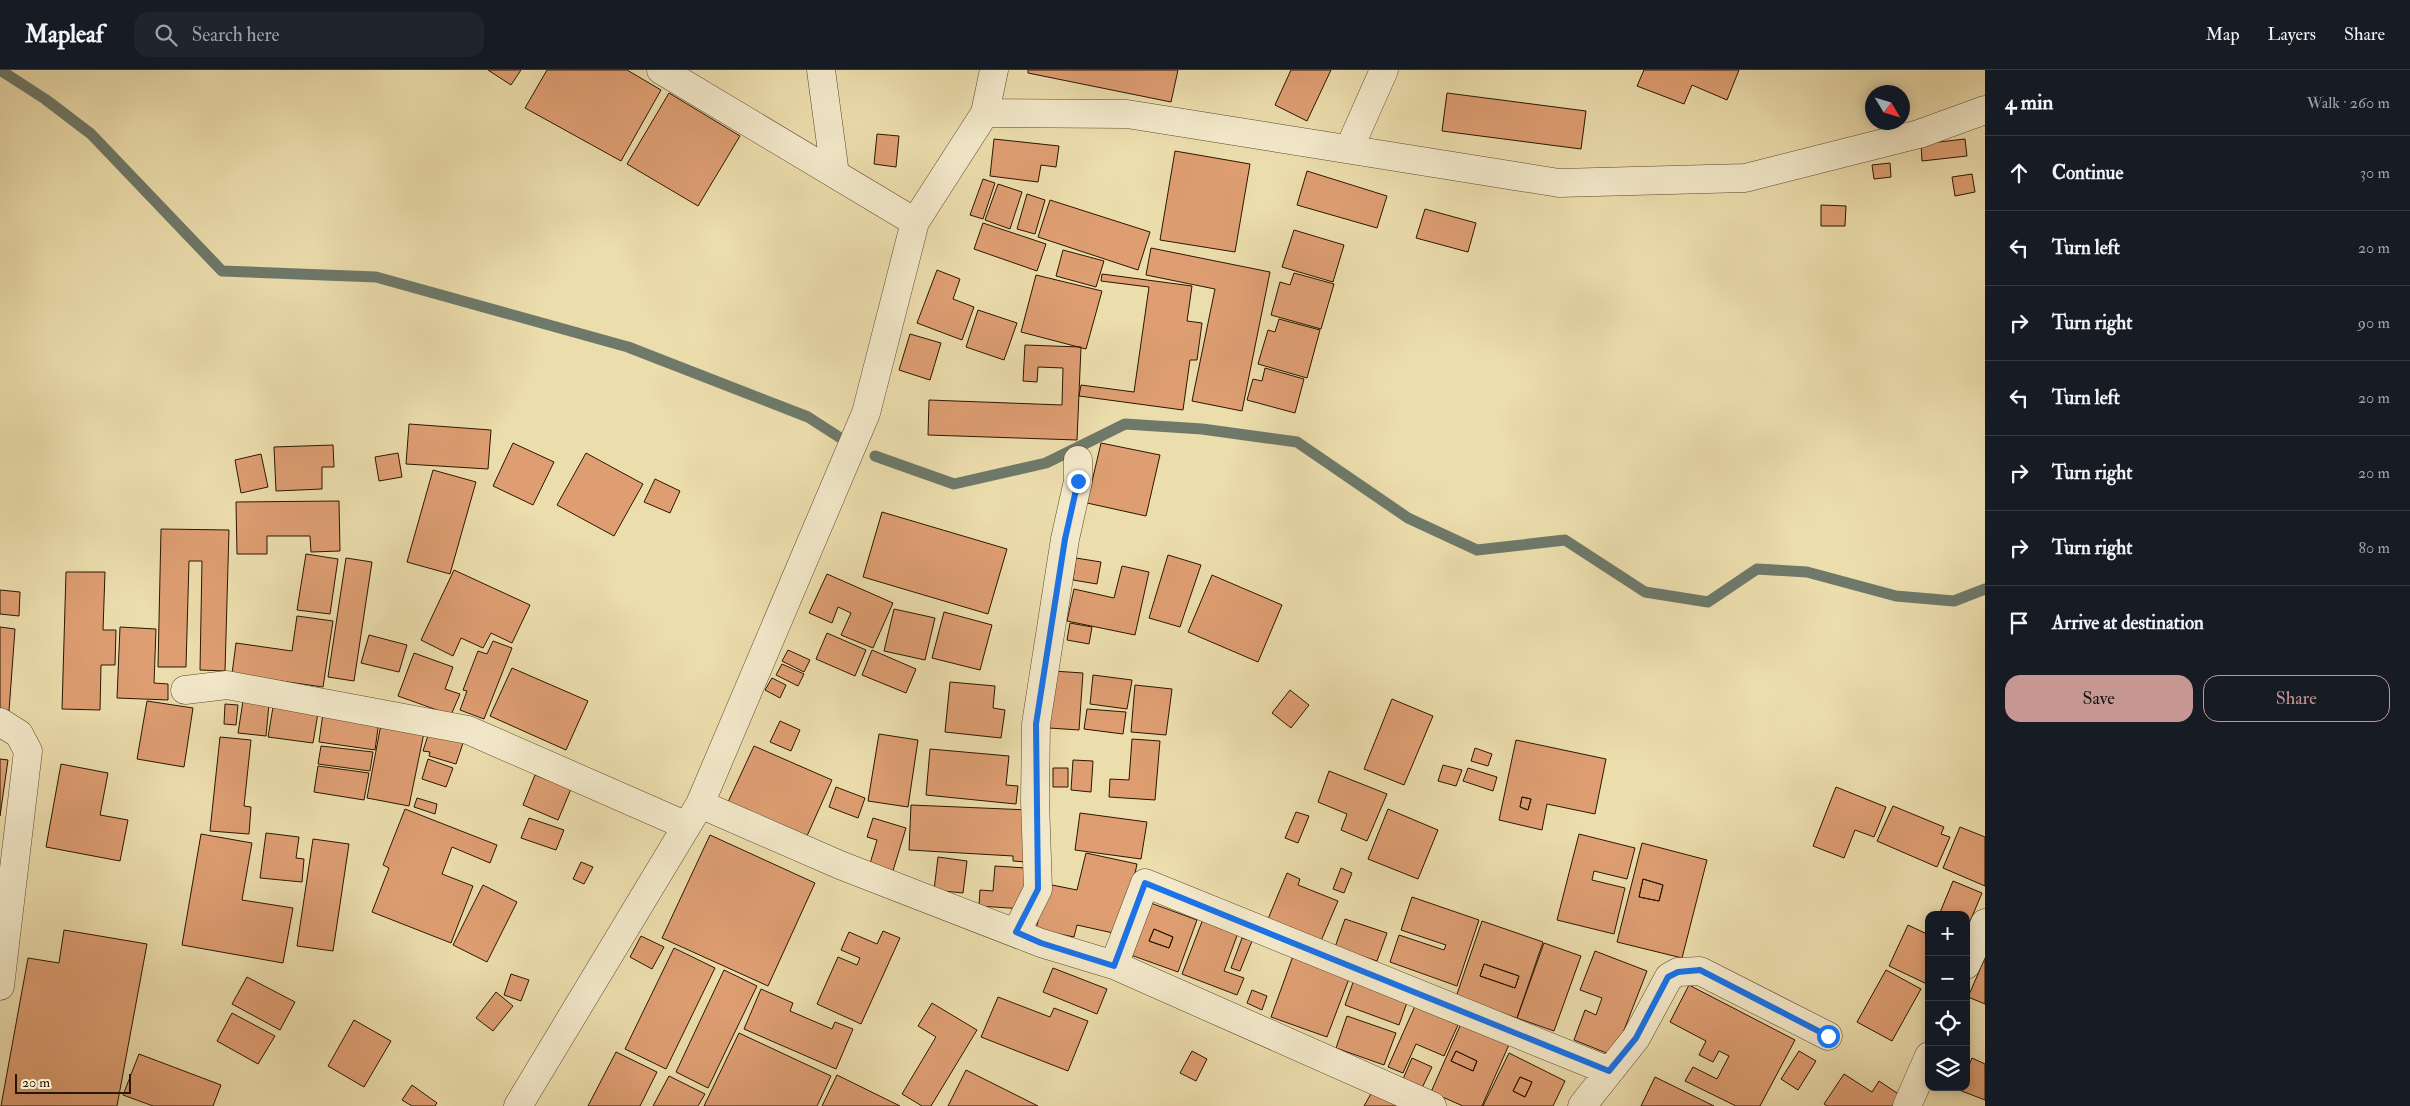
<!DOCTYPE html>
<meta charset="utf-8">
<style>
:root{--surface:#171b24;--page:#20242c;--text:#f1f3f6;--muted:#9ea1a6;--line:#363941;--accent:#c59692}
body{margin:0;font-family:"IM FELL Double Pica",serif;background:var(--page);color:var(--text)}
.controls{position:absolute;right:15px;bottom:15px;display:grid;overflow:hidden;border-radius:10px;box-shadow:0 2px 12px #0003}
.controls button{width:45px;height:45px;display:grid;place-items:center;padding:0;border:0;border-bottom:1px solid var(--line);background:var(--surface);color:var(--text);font:25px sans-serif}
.compass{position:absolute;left:1865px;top:15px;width:45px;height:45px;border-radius:50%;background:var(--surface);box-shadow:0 2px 12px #0003;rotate:128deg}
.scale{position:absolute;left:15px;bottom:12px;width:116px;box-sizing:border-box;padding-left:5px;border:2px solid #2b1600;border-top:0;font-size:14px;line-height:18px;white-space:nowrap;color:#2b1600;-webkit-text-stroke:4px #f3e9ca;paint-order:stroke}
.stop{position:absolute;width:15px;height:15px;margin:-11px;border:4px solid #1a73e8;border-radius:50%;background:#fff}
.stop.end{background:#1a73e8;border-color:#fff;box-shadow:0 1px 5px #0008}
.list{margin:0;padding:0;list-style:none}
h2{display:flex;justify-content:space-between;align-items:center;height:65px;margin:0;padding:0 20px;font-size:21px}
h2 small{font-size:16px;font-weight:400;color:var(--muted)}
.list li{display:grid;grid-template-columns:32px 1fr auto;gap:15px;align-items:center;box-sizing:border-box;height:75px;padding:0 20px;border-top:1px solid var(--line)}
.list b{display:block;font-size:19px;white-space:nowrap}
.list em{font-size:16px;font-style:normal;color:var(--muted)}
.actions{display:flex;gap:10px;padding:15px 20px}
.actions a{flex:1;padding:11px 0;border:1px solid var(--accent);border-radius:15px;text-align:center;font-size:18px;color:var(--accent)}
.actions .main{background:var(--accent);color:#111}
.icon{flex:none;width:28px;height:28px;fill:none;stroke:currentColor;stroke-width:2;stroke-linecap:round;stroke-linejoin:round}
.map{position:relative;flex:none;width:1985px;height:1036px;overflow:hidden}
header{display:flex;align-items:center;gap:30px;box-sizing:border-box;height:70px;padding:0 25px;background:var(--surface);border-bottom:1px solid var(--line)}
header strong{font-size:24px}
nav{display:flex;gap:28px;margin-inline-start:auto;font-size:18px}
.search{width:350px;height:45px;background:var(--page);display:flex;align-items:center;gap:12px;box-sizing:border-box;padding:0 18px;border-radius:15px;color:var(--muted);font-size:19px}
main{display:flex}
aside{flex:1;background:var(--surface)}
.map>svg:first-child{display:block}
</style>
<header>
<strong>Mapleaf</strong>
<div class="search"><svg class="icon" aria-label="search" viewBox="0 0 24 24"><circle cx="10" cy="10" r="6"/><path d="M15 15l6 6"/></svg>Search here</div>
<nav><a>Map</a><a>Layers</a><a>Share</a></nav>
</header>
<main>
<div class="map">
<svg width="1985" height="1036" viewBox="0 0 1985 1036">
<rect width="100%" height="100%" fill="#ecddad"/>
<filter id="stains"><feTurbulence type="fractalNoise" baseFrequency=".004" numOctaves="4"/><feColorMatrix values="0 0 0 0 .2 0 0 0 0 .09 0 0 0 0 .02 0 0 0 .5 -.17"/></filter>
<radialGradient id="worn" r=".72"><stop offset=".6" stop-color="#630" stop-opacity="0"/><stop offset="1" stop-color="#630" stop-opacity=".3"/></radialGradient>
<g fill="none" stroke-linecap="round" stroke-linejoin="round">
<path stroke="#6e796a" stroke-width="11" d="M 0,0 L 45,29 L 91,64 L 222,201 L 376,207 L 628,277 L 808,347 L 839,367
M 875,386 L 954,414 L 1046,393 L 1125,354 L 1202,359 L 1297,372 L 1408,448 L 1477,480 L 1565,470 L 1645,522 L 1708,532 L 1757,499 L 1807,502 L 1896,526 L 1954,531 L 1985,519"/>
</g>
<path fill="#de9e72" stroke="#2b1600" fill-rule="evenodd" d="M 488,0 L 521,0 L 511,15 Z
M 547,0 L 627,0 L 661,20 L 621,91 L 525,38 Z
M 1028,0 L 1178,0 L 1171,32 L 1028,3 Z
M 1291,0 L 1331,0 L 1307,51 L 1275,35 Z
M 1644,0 L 1739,0 L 1727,30 L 1692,15 L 1684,34 L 1637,16 Z
M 669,23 L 740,66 L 698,136 L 627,94 Z
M 1447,23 L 1586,41 L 1581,79 L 1442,61 Z
M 877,64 L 899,66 L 896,97 L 874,94 Z
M 994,69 L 1059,76 L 1056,97 L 1041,95 L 1038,112 L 990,106 Z
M 1965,69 L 1967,86 L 1922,91 L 1921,74 Z
M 1175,81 L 1250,94 L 1235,182 L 1160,170 Z
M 1890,93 L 1891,107 L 1874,109 L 1872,95 Z
M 1307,101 L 1387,126 L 1377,158 L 1297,135 Z
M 1972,104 L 1975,122 L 1955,126 L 1952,107 Z
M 983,109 L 995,113 L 983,149 L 970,145 Z
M 998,114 L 1022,122 L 1010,159 L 985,150 Z
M 1027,124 L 1045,130 L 1035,164 L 1017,159 Z
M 1050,130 L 1150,162 L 1138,200 L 1038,167 Z
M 1821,135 L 1846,136 L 1845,156 L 1821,156 Z
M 1425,139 L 1476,153 L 1468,182 L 1416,168 Z
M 983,153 L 1046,174 L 1037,201 L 974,179 Z
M 1294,160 L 1344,175 L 1333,212 L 1282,197 Z
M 1151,178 L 1270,202 L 1242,341 L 1192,331 L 1215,219 L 1146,205 Z
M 1063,180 L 1104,191 L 1096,217 L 1056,206 Z
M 937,200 L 960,209 L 953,229 L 974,237 L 962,270 L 917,253 Z
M 1294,203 L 1334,214 L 1321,259 L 1271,245 L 1280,212 L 1290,215 Z
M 1102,204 L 1192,216 L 1187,251 L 1202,253 L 1197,290 L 1190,290 L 1183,340 L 1079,326 L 1081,315 L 1134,322 L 1149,217 L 1101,211 Z
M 1036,205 L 1102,221 L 1086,279 L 1021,262 Z
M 978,240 L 1017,253 L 1004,290 L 966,277 Z
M 1279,249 L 1320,260 L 1307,308 L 1258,294 L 1268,260 L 1275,262 Z
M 910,264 L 941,273 L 930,310 L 899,300 Z
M 1025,275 L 1081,277 L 1077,370 L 928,365 L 929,330 L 1062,335 L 1063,298 L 1038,297 L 1037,312 L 1023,311 Z
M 1265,298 L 1304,309 L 1295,343 L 1247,330 L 1253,309 L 1262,311 Z
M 409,354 L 491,360 L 488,399 L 406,394 Z
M 513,373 L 554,392 L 533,435 L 493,416 Z
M 1101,373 L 1160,385 L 1146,446 L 1087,433 Z
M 333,375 L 334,397 L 322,397 L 322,419 L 276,421 L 274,377 Z
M 398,383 L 402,407 L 379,411 L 375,387 Z
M 586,383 L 643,414 L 614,466 L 557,435 Z
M 261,384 L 268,417 L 241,423 L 235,390 Z
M 433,400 L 476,412 L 450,504 L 407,492 Z
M 655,409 L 680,421 L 670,443 L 644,432 Z
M 339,431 L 340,481 L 311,482 L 310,466 L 267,466 L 267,484 L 237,484 L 236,432 Z
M 882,442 L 1007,479 L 988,544 L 863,507 Z
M 161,459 L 229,460 L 225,601 L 200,600 L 202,491 L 189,491 L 186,597 L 158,597 Z
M 306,484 L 338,489 L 330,544 L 297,540 Z
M 1168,485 L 1201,495 L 1180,557 L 1149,548 Z
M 346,488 L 372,492 L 354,611 L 328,607 Z
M 1076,488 L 1101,492 L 1097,514 L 1073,510 Z
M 1122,496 L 1149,502 L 1135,565 L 1067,551 L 1074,519 L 1114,528 Z
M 454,500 L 530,535 L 512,573 L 491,563 L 483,578 L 461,568 L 453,586 L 421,570 Z
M 66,502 L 105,502 L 103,560 L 116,560 L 115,595 L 101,595 L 100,640 L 62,639 Z
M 827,504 L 893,533 L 873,578 L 841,565 L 851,543 L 838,537 L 832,553 L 809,543 Z
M 1212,505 L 1282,535 L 1258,592 L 1188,562 Z
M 0,520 L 20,522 L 19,546 L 0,544 Z
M 894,539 L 935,548 L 925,590 L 884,581 Z
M 944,542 L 992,555 L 980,600 L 932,588 Z
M 297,546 L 333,551 L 323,617 L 232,604 L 236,573 L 292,581 Z
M 1070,553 L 1092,557 L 1089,574 L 1067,570 Z
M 0,557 L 15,559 L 9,641 L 0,640 Z
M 120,557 L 156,559 L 154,613 L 168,614 L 168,630 L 117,628 Z
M 827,563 L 866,580 L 855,606 L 816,589 Z
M 369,565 L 407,575 L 399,602 L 361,593 Z
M 493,571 L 512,578 L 484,649 L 460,640 L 467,621 L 463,620 L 478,581 L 487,584 Z
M 788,580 L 810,590 L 804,602 L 782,591 Z
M 872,580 L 916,599 L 906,623 L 862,605 Z
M 414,583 L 453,597 L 445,619 L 460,624 L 451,645 L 398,626 Z
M 782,594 L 804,604 L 798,616 L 776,605 Z
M 512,598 L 588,631 L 566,680 L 490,646 Z
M 1053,601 L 1083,603 L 1079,660 L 1049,658 Z
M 1093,605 L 1132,610 L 1127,639 L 1090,634 Z
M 772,608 L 786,615 L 780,628 L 765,620 Z
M 950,612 L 995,616 L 993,638 L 1005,640 L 1001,668 L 945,662 Z
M 1135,615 L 1172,619 L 1166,665 L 1131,662 Z
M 1290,620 L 1309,635 L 1291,658 L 1272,643 Z
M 1392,629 L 1433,646 L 1404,715 L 1364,699 Z
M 147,631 L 193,638 L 184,697 L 137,689 Z
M 243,631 L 269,634 L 266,666 L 238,663 Z
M 225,634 L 238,635 L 236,655 L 224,654 Z
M 273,637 L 318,643 L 313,673 L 268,667 Z
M 1087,639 L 1126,642 L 1123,664 L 1084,659 Z
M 323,643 L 379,651 L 375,680 L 319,672 Z
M 382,649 L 425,658 L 409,736 L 367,728 Z
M 780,651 L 800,660 L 791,681 L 770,672 Z
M 430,659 L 464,670 L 456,694 L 429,686 L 430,682 L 423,681 Z
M 879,664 L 918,670 L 908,737 L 868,731 Z
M 220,667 L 251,670 L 244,736 L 251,737 L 249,764 L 210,761 Z
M 1132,669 L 1160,671 L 1155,730 L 1109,727 L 1110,709 L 1129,710 Z
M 1516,670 L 1606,689 L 1595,744 L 1547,734 L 1542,760 L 1499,750 ZM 1522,727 L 1531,729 L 1528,740 L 1520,737 Z
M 321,676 L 373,682 L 370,701 L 318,694 Z
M 754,676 L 832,710 L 807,766 L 728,732 Z
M 1475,678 L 1492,684 L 1488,696 L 1471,691 Z
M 930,679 L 1009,686 L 1006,715 L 1018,716 L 1016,734 L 926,725 Z
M 0,689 L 8,690 L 0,746 Z
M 428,689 L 453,698 L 446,717 L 422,709 Z
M 1073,690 L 1093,691 L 1091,722 L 1071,720 Z
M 61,694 L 108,703 L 100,745 L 128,750 L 120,791 L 46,777 Z
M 1443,695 L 1462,700 L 1456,716 L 1438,711 Z
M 318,696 L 369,703 L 364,730 L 314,722 Z
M 1053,698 L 1068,698 L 1068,717 L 1053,717 Z
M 1468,698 L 1497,707 L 1493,721 L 1463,711 Z
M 1329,701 L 1387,724 L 1367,771 L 1341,760 L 1347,744 L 1318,732 Z
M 535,705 L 571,719 L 558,750 L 523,735 Z
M 836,717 L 865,728 L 858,748 L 829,737 Z
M 1836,717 L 1886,737 L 1874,767 L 1855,760 L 1844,788 L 1813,776 Z
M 1522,727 L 1531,729 L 1528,740 L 1520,737 Z
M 417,728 L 437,734 L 435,744 L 414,737 Z
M 911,735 L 1029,740 L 1026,792 L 1013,791 L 1013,786 L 909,780 Z
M 1893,736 L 1944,757 L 1941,764 L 1950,767 L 1937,797 L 1877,771 Z
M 405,739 L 497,775 L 490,793 L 452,777 L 442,804 L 473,816 L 451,873 L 372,842 L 389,798 L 383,795 Z
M 1388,739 L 1438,760 L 1418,809 L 1368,789 Z
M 1296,742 L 1309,746 L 1298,773 L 1285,768 Z
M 1080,743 L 1147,752 L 1141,789 L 1075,780 Z
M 529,748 L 564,760 L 556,780 L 521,768 Z
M 873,748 L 906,758 L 892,804 L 869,797 L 877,770 L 867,767 Z
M 1960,757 L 1985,767 L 1985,816 L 1943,798 Z
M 266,763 L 299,767 L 296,788 L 304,789 L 302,812 L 260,808 Z
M 201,764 L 252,773 L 242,830 L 293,838 L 283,893 L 182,875 Z
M 1579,764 L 1635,778 L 1627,809 L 1594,801 L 1592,810 L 1625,818 L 1614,864 L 1557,850 Z
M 710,765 L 815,813 L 768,916 L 662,868 Z
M 313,769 L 349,774 L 333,881 L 297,876 Z
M 1642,773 L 1707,790 L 1682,888 L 1617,872 ZM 1643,809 L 1663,815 L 1659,831 L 1639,827 Z
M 1086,783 L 1137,794 L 1122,865 L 1077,855 L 1074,867 L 1036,859 L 1047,814 L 1077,820 Z
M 938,787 L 967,791 L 963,823 L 934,820 Z
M 581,792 L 593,797 L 584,814 L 573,809 Z
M 995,796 L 1026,798 L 1024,839 L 979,836 L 980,820 L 993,821 Z
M 1341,798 L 1352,803 L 1344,823 L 1333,819 Z
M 1287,803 L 1300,809 L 1298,815 L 1338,831 L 1321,871 L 1268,849 Z
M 1643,809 L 1663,815 L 1659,831 L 1639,827 Z
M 1953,811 L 1982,823 L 1966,861 L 1966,845 L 1939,845 Z
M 483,815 L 517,832 L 487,892 L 453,875 Z
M 1412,827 L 1479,850 L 1457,916 L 1390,892 L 1399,865 L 1444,880 L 1446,875 L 1401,860 Z
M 1148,832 L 1197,850 L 1178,902 L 1128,884 ZM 1154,859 L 1173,867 L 1169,878 L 1149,871 Z
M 1203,849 L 1238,863 L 1224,901 L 1244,908 L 1237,925 L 1182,904 Z
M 1345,849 L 1387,863 L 1377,891 L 1335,877 Z
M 1482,851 L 1543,872 L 1517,948 L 1456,927 ZM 1484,894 L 1519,906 L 1515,918 L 1480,906 Z
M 1908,855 L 1929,865 L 1929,915 L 1889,896 Z
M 1154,859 L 1173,867 L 1169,878 L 1149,871 Z
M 64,860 L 147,874 L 117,1036 L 1,1036 L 28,888 L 59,893 Z
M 883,861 L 900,868 L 861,954 L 817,934 L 838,887 L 857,895 L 860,888 L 841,880 L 849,862 L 877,874 Z
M 641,866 L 664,877 L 652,899 L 630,887 Z
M 1242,868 L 1252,871 L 1240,901 L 1231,898 Z
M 1544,873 L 1581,886 L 1554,961 L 1517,948 Z
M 674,878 L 715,898 L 666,999 L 625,979 Z
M 1595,881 L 1647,901 L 1614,986 L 1574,970 L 1585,940 L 1596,945 L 1602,928 L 1580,920 Z
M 1293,886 L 1350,906 L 1327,967 L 1271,947 Z
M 1985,888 L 1985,934 L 1968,927 Z
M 1484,894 L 1519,906 L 1515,918 L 1480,906 Z
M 1053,898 L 1107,919 L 1097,944 L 1043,922 Z
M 724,900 L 757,916 L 708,1018 L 676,1002 Z
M 1886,900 L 1921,919 L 1892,971 L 1857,952 Z
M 511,904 L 529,910 L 521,931 L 504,925 Z
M 247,907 L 295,932 L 280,960 L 232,934 Z
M 1355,907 L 1409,927 L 1399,955 L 1345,935 Z
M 1689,915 L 1795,970 L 1760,1036 L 1736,1036 L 1685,1011 L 1693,997 L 1717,1009 L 1729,986 L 1719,981 L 1713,992 L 1699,985 L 1706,971 L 1670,952 Z
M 761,919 L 793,933 L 790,941 L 832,959 L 835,952 L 853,959 L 836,999 L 744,959 Z
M 1252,920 L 1267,926 L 1262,940 L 1247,933 Z
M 496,922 L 513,936 L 493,961 L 476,948 Z
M 998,927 L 1050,947 L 1054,938 L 1088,951 L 1068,1001 L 981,967 Z
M 932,933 L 977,960 L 931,1036 L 922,1036 L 902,1024 L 936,967 L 918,956 Z
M 1415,936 L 1458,955 L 1444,986 L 1416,974 L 1403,1003 L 1388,997 Z
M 232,943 L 275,966 L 258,994 L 217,971 Z
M 1347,946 L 1396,963 L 1384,995 L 1336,978 Z
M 1463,949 L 1511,970 L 1482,1036 L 1463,1036 L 1431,1022 ZM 1456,981 L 1477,991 L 1473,1001 L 1451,991 Z
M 354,950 L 391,971 L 364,1017 L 328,996 Z
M 739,963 L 831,1006 L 817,1036 L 704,1036 Z
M 1192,981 L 1207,989 L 1196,1011 L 1180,1003 Z
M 1456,981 L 1477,991 L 1473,1001 L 1451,991 Z
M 1799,981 L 1816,991 L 1798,1020 L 1781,1009 Z
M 616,982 L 657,1002 L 640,1036 L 588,1036 Z
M 1509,983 L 1565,1011 L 1553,1036 L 1483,1036 ZM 1520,1007 L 1532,1012 L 1525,1027 L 1513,1021 Z
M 139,984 L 221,1015 L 213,1036 L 153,1036 L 123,1025 Z
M 1412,988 L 1432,997 L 1422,1018 L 1403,1009 Z
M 1972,988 L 1985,994 L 1985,1030 L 1959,1020 L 1960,1017 L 1966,1017 L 1966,1002 Z
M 966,1000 L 1038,1036 L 948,1036 Z
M 1844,1004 L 1872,1022 L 1879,1011 L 1903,1027 L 1897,1036 L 1827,1036 L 1824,1034 Z
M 837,1005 L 900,1036 L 822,1036 Z
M 669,1006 L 705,1024 L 698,1036 L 653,1036 Z
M 1520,1007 L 1532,1012 L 1525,1027 L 1513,1021 Z
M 1655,1007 L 1714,1036 L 1641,1036 Z
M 412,1015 L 437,1033 L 435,1036 L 412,1036 L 402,1030 Z
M 1372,1022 L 1398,1036 L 1364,1036 Z"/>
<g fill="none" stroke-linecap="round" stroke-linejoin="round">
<g stroke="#5b482b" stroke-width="29">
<path id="minor" d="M 661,0 L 915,152
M 821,0 L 835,104
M 985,43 L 1127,44 L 1559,113 L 1745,108 L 1919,64 L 1985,40
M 1349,79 L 1384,0
M 185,620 L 227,615 L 468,660 L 687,756
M 0,652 L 19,664 L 28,681 L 0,916
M 700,734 L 840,795 L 1041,873 L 1114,895 L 1432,1036
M 1016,863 L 1038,819 L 1035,730 L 1036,654 L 1065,469 L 1078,411 L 1078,390
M 1114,895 L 1145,813 L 1609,1001
M 1966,895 L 1985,853
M 518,1036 L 700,734 L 866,343 L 915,152 L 985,43 L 994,0
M 1582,1036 L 1636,968 L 1669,907 L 1678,902 L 1700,901 L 1828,966
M 1907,1036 L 1929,986"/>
</g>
<use href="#minor" stroke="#f3e9ca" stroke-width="28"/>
</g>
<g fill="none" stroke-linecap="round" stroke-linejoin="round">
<path stroke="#1a73e8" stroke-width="6" d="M 1078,411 L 1065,469 L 1036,654 L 1038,819 L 1016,862 L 1041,873 L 1114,896 L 1145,813 L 1609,1001 L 1636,968 L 1668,907 L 1678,902 L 1700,900 L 1828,966"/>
</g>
<rect width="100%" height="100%" filter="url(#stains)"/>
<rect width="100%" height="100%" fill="url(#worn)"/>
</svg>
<div class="controls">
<button>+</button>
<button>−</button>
<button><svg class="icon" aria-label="locate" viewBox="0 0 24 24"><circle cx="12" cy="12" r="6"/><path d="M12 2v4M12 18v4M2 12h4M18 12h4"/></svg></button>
<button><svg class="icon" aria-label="layers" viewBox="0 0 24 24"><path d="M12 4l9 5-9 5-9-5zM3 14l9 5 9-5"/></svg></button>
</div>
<svg class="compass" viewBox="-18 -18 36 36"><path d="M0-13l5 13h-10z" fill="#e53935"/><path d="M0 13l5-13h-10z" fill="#9ea1a6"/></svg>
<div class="scale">20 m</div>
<div class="stop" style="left:1828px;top:966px"></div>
<div class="stop end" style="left:1078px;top:411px"></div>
</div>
<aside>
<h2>4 min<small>Walk · 260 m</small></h2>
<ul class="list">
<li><svg class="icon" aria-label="ahead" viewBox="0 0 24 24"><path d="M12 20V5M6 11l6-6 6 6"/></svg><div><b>Continue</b></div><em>30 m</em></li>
<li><svg class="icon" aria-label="left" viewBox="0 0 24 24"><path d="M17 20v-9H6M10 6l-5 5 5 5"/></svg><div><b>Turn left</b></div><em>20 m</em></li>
<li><svg class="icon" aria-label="right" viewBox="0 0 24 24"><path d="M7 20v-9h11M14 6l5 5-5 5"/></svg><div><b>Turn right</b></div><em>90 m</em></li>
<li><svg class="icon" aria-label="left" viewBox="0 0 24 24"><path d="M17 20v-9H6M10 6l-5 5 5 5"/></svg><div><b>Turn left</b></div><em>20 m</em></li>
<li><svg class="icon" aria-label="right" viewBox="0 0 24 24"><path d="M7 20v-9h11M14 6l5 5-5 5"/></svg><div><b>Turn right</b></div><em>20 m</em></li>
<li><svg class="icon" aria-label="right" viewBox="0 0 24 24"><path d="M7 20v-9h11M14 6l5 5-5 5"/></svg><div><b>Turn right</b></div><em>80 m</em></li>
<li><svg class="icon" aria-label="arrive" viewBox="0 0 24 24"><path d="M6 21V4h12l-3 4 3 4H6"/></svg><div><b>Arrive at destination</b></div></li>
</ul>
<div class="actions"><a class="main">Save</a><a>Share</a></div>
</aside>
</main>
